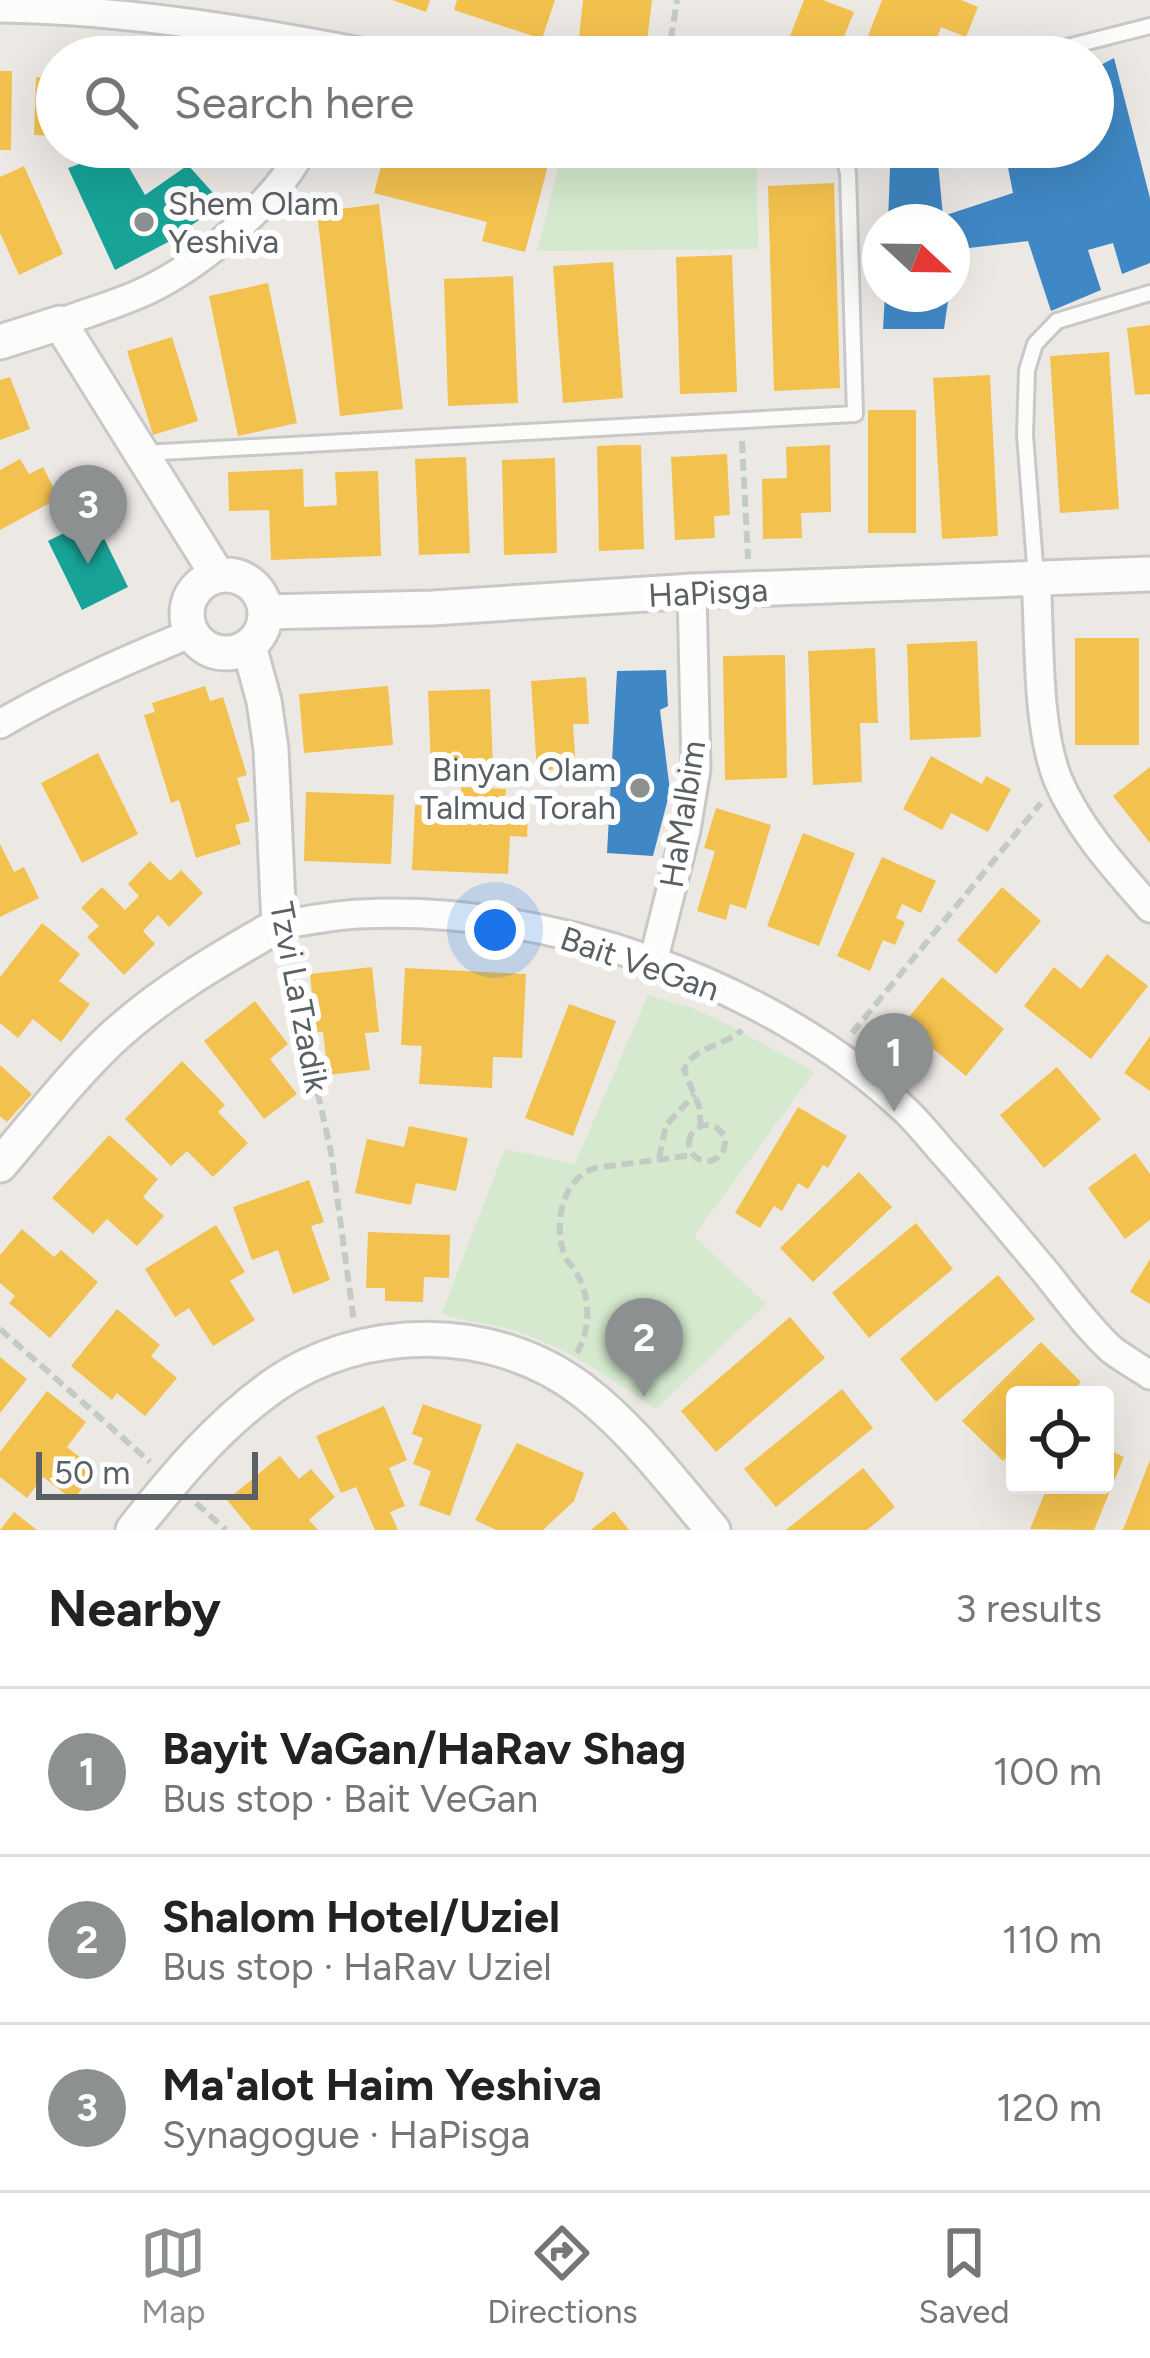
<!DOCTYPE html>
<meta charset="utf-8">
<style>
:root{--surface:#fff;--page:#f2f2f2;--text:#222;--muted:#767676;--line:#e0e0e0;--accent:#8d9091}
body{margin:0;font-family:Figtree,sans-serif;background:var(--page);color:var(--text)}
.controls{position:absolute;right:36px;bottom:36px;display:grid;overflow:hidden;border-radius:12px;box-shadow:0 12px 48px #0002}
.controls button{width:108px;height:108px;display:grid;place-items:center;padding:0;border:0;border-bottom:3px solid var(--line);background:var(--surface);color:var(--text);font:60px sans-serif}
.compass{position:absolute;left:862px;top:204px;width:108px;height:108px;border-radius:50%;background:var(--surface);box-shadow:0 12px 48px #0002;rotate:112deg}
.scale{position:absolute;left:36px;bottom:30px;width:222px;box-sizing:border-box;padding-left:12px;border:6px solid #5a6064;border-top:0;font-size:33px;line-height:42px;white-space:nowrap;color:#5a6064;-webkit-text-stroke:9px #fff;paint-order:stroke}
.you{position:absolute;left:495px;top:930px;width:42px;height:42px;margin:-30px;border:9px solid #fff;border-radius:50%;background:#1a73e8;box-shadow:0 0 0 18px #1a73e833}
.badge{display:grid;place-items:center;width:78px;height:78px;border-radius:50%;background:var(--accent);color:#fff;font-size:39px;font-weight:700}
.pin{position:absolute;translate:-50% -99px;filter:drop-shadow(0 3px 6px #0008)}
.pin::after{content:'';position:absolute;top:63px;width:42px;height:36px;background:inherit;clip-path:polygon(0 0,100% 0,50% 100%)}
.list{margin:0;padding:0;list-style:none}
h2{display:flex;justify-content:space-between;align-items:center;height:156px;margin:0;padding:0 48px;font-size:51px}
h2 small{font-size:39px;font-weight:400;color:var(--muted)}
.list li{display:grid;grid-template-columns:78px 1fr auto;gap:36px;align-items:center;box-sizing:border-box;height:168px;padding:0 48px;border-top:3px solid var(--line)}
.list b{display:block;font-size:45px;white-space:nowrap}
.list p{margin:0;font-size:39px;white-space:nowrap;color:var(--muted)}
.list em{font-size:39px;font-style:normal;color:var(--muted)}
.icon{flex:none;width:66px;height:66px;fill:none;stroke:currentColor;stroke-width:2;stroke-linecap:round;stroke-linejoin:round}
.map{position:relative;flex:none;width:1150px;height:1530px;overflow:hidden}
.search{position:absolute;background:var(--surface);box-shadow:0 12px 48px #0002;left:36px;right:36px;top:36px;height:132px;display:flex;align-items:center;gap:30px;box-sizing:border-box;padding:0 42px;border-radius:66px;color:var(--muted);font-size:45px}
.sheet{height:660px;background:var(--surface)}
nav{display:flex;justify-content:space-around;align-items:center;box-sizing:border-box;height:168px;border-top:3px solid var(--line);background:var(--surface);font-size:33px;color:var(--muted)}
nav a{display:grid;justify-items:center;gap:6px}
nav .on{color:var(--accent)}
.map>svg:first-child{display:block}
</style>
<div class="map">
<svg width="1150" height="1530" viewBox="0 0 1150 1530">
<rect width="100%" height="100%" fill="#ece9e5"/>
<path fill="#d4e9ce" d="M 564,147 L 756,147 L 758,249 L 537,251 Z
M 648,995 L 695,1009 L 725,1023 L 814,1072 L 694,1236 L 766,1304 L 656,1409 C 608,1376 562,1345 506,1328 C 485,1322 462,1323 442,1313 L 505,1149 L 575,1164 Z"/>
<path fill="#f2c14e" d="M 392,0 L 430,0 L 426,12 Z
M 457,0 L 555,0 L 542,39 L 454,10 Z
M 583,0 L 652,0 L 645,57 L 577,57 Z
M 804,0 L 823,0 L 854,12 L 836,57 L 782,57 Z
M 882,0 L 961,0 L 978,7 L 966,37 L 941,27 L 930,57 L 881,57 L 863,49 Z
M 730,43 L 771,56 L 771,57 L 726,57 Z
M 0,71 L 12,71 L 11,150 L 0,150 Z
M 36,77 L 57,78 L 57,136 L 34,135 Z
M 386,147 L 448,147 L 497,160 L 500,147 L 553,147 L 525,252 L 482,241 L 487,222 L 374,193 Z
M 24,166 L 63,254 L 19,275 L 0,233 L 0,177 Z
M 834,183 L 840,388 L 774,391 L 768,186 Z
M 379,204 L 403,409 L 340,416 L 317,212 Z
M 732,255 L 737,392 L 680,394 L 676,257 Z
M 613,262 L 623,398 L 563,403 L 553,266 Z
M 513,276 L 518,403 L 448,406 L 444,279 Z
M 268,283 L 297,423 L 238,436 L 209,296 Z
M 1150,325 L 1150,394 L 1135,395 L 1127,328 Z
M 172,337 L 198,421 L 153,435 L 127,351 Z
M 1109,352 L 1119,509 L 1060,513 L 1050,356 Z
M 990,375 L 998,536 L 942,539 L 933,378 Z
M 10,377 L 30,429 L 0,440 L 0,380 Z
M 868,410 L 916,410 L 916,533 L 868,533 Z
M 621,445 L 641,445 L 644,549 L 599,551 L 597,446 Z
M 830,445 L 831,512 L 801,513 L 802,538 L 763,539 L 762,479 L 787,478 L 786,447 Z
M 727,454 L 730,515 L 714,516 L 715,538 L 675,540 L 671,457 Z
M 466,457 L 470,553 L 419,555 L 415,459 Z
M 555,458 L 557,553 L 504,555 L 502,460 Z
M 20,459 L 29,474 L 43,467 L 59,498 L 0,530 L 0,470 Z
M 303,469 L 304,507 L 337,505 L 335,472 L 378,471 L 381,556 L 271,560 L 269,510 L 229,511 L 228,472 Z
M 1075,638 L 1139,638 L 1139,745 L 1075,745 Z
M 977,641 L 981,737 L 910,740 L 907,644 Z
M 875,648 L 878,723 L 860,723 L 862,782 L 813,785 L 808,651 Z
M 785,655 L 787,778 L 725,780 L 723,656 Z
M 586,677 L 589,724 L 573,724 L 576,768 L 537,771 L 531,681 Z
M 205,686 L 210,701 L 223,697 L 247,775 L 237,778 L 250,821 L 235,825 L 241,844 L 196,858 L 179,800 L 171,803 L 144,715 L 155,712 L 152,703 Z
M 388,686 L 393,745 L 304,753 L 299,694 Z
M 490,689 L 493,767 L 431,769 L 428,691 Z
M 98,753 L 138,834 L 82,863 L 41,783 Z
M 931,756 L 982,784 L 986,776 L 1011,789 L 988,832 L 951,813 L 942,830 L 903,809 Z
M 1150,767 L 1150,843 L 1113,796 Z
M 461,787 L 506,789 L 504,815 L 528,815 L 527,837 L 510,836 L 508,874 L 412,870 L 415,805 L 460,807 Z
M 306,792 L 394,795 L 391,864 L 304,861 Z
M 716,808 L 771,825 L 746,909 L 730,904 L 726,920 L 697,911 L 715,851 L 704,848 Z
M 803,833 L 855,853 L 819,946 L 767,926 Z
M 0,844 L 14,872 L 24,867 L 39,898 L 0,917 Z
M 882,857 L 936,881 L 921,913 L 902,904 L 896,918 L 905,922 L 895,945 L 883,940 L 870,971 L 837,956 Z
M 150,861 L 170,881 L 181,870 L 203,893 L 169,927 L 158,915 L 143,931 L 155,944 L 124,975 L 87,937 L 99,926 L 81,908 L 102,887 L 125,910 L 139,896 L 128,884 Z
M 1002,887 L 1041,921 L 996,974 L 957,940 Z
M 42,923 L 80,954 L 59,981 L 90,1004 L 61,1042 L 33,1019 L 18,1038 L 0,1023 L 0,977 Z
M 1107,954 L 1148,986 L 1091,1059 L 1024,1006 L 1054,967 L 1081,989 Z
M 372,967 L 379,1032 L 365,1033 L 370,1070 L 328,1075 L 323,1032 L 316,1032 L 310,974 Z
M 405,968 L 526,974 L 522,1058 L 493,1057 L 492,1088 L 419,1084 L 422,1046 L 401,1045 Z
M 942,977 L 1004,1029 L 966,1076 L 903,1024 Z
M 255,1001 L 288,1044 L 270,1059 L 297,1094 L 264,1119 L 204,1041 Z
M 569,1004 L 616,1021 L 573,1136 L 525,1118 Z
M 1150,1036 L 1150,1091 L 1124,1073 Z
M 182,1061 L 225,1105 L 218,1112 L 248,1143 L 213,1177 L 187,1151 L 171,1166 L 125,1119 Z
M 0,1065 L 32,1094 L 7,1122 L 0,1116 Z
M 1057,1067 L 1101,1119 L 1044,1168 L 1000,1115 Z
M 798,1107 L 847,1136 L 828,1168 L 823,1165 L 808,1189 L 798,1183 L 782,1211 L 774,1206 L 760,1228 L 735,1213 Z
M 409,1126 L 468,1138 L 456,1191 L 416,1183 L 411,1205 L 355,1193 L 367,1139 L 404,1147 Z
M 109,1135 L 158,1179 L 143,1197 L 164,1216 L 137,1246 L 107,1219 L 93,1234 L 52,1198 Z
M 1135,1153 L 1150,1174 L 1150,1220 L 1125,1239 L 1088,1188 Z
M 859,1172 L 892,1207 L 813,1282 L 780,1248 Z
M 309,1180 L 324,1222 L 311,1226 L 330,1280 L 293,1294 L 278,1250 L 252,1260 L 233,1207 Z
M 916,1223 L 953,1269 L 869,1338 L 832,1293 Z
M 216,1225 L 245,1272 L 230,1281 L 255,1320 L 213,1346 L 189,1308 L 175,1317 L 145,1269 Z
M 22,1229 L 54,1257 L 61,1250 L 98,1282 L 50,1338 L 9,1303 L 15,1296 L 0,1283 L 0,1255 Z
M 368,1232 L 450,1235 L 449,1278 L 424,1277 L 423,1302 L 385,1301 L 385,1288 L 366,1288 Z
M 1150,1259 L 1150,1304 L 1130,1292 Z
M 998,1275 L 1035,1319 L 936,1402 L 900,1359 Z
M 117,1309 L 160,1345 L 151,1356 L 177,1378 L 145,1416 L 117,1393 L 112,1400 L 71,1366 Z
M 790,1317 L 825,1358 L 716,1452 L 681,1411 Z
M 1041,1342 L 1081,1382 L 1069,1395 L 1015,1395 L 1015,1449 L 1003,1461 L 962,1421 Z
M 0,1357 L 27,1379 L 0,1413 Z
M 842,1389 L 873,1428 L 776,1507 L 744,1469 Z
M 47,1391 L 86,1422 L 67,1447 L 96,1470 L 73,1500 L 43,1477 L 27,1498 L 0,1477 L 0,1452 Z
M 423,1404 L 482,1425 L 450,1516 L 419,1505 L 431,1471 L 413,1464 L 423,1438 L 412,1434 Z
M 384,1406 L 407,1460 L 389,1468 L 405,1506 L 390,1512 L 398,1530 L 375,1530 L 356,1487 L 341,1493 L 316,1436 Z
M 517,1443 L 584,1473 L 574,1501 L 543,1530 L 496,1530 L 475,1520 Z
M 1105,1448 L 1124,1457 L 1094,1530 L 1030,1529 L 1048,1485 L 1105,1485 Z
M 280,1456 L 299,1479 L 311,1469 L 335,1497 L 309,1520 L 318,1530 L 252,1530 L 227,1500 Z
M 1150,1460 L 1150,1530 L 1123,1530 Z
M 863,1468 L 895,1507 L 867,1530 L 786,1530 Z
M 614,1511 L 629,1530 L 591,1530 Z
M 14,1512 L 37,1530 L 0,1530 Z"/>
<path fill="#3f88c5" d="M 1114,58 L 1150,198 L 1150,263 L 1122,274 L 1113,243 L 1088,250 L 1101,290 L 1051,311 L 1028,241 L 952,250 L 952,222 L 888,222 L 890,168 L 938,163 L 943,216 L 1013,193 L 1004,147 L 1093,147 L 1093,69 Z
M 885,294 L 949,294 L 944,329 L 883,329 Z
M 666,670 L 668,706 L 660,710 L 670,791 L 653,856 L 607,853 L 617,671 Z"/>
<path fill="#17a398" d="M 119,150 L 145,195 L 188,165 L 222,203 L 170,241 L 115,270 L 68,168 Z
M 94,518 L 128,587 L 82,610 L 48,541 Z"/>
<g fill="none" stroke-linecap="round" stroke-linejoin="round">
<g stroke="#c8c8c8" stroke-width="20">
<path id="service" d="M 1028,57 L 1150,26
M 143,453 L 855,414 L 848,173 L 844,157 L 831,147
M 1036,578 L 1025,435 L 1027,370 L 1035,344 L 1057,321 L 1150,293"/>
</g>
<g stroke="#c8c8c8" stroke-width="33">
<path id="minor" d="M 0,8 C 131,10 258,32 386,57
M 60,323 C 86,313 114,305 139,294 C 195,270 278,202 303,147
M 1036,578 C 1040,638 1036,725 1058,780 C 1079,829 1116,869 1150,908
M 0,724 C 62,688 126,660 192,633
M 279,925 C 306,921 333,915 360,914 C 545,904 769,982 904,1109 C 917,1121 929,1136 941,1150 C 977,1190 1012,1232 1047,1274 C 1067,1299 1088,1328 1112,1350 C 1124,1359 1138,1367 1150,1375
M 653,962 L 686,830 L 696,769 L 692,591"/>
</g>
<g stroke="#c8c8c8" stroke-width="39">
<path id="tertiary" d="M 0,342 L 60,323 L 218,576
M187 614a39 39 0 1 1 78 0a39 39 0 1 1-78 0Z
M 265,612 L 433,608 L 692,591 L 1150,574
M 0,1165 C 36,1123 70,1078 110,1040 C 160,993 221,958 279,925 L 271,749 L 264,701 L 249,646
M 133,1530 C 174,1478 218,1425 273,1386 C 363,1323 494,1323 582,1390 C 632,1428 672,1482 713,1530"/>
</g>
<path stroke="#c4cbc7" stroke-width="6" stroke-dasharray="12 6" stroke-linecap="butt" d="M 668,57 L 677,0
M 742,441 L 748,559
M 286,952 L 331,1152 L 354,1322
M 852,1033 L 1041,803
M689 1143a18 18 0 1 1 36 0a18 18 0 1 1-36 0Z
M 701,1127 L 699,1106 L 684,1070 C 693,1046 723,1047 742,1030
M 659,1158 L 666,1125 L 695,1094
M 0,1329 L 150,1462
M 577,1353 C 591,1327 591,1298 576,1272 C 573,1266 567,1262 565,1256 C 553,1226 561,1179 595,1168 L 693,1155
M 196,1503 L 226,1530"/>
<use href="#service" stroke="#fcfcfb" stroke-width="14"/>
<use href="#minor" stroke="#fcfcfb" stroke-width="27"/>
<use href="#tertiary" stroke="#fcfcfb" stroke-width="33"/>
</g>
<g fill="#8d9091" stroke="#fff" stroke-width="4.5">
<circle cx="144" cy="222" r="12"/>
<circle cx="640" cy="788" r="12"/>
</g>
<g text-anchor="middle" stroke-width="12" stroke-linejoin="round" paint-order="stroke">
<g font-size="33" fill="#5a6064" stroke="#fff" text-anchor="start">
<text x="168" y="215">Shem Olam<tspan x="168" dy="38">Yeshiva</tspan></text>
<text x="616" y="781" text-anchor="end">Binyan Olam<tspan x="616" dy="38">Talmud Torah</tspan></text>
</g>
<g font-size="33" fill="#5a6064" stroke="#fff">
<text transform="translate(708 592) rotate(-3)" y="12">HaPisga</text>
<text transform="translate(682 814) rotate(-81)" y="12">HaMalbim</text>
<text transform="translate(640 963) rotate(19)" y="12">Bait VeGan</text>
<text transform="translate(300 997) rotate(79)" y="12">Tzvi LaTzadik</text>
</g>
</g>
</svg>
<div class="controls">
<button><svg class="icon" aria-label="locate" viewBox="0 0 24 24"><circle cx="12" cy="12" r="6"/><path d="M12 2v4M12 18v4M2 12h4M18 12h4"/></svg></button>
</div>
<svg class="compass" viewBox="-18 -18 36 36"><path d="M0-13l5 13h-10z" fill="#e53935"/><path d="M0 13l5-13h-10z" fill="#767676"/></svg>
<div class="scale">50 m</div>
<div class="you"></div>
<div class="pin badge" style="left:894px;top:1112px">1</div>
<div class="pin badge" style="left:644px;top:1397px">2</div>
<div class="pin badge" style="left:88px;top:564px">3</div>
<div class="search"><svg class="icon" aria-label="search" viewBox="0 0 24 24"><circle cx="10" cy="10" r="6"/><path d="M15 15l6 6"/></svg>Search here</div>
</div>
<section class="sheet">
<h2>Nearby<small>3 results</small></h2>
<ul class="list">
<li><span class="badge">1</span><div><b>Bayit VaGan/HaRav Shag</b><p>Bus stop · Bait VeGan</p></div><em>100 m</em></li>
<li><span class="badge">2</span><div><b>Shalom Hotel/Uziel</b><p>Bus stop · HaRav Uziel</p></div><em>110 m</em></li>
<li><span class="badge">3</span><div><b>Ma'alot Haim Yeshiva</b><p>Synagogue · HaPisga</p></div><em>120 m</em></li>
</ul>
</section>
<nav>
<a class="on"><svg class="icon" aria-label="map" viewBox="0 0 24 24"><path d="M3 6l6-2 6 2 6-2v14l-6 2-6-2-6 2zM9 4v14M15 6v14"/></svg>Map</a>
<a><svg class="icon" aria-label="directions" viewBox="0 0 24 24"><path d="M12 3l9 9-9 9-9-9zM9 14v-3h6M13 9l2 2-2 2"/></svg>Directions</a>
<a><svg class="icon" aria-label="saved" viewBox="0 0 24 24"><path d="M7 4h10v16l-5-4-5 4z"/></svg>Saved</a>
</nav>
